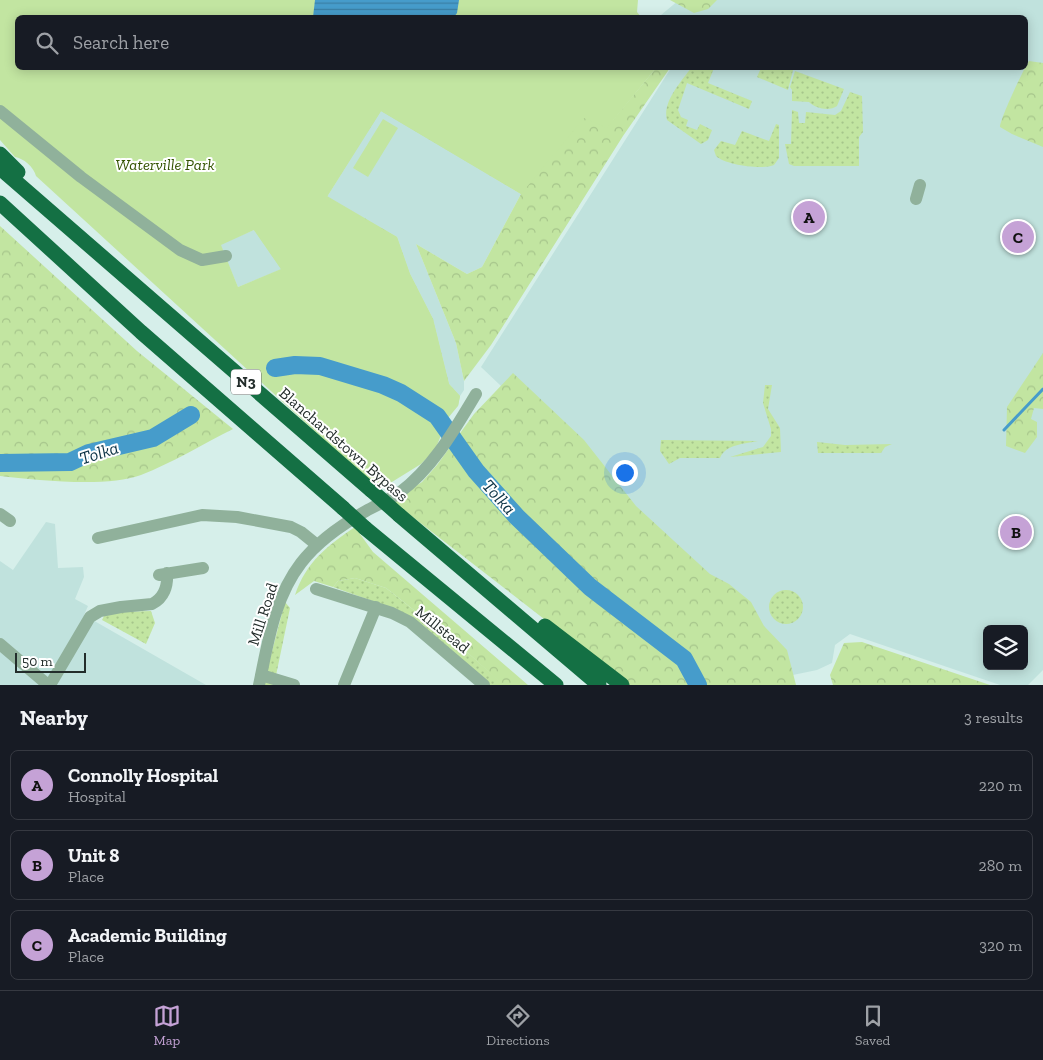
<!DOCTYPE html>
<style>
:root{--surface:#171b24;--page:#242831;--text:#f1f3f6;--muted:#9ea1a6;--line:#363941;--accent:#c5a2d6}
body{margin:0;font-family:"Zilla Slab",serif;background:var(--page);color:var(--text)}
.controls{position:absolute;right:15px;bottom:15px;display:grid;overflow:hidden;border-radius:8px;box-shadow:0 2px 12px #0003}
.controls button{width:45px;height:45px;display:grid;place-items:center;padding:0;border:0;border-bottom:1px solid var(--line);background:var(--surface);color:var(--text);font:25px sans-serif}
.scale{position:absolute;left:15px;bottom:12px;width:71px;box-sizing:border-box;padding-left:5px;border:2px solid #232d2b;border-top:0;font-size:14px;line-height:18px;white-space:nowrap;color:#232d2b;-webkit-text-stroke:4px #fff;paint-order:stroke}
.you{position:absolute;left:624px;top:472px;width:18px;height:18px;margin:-12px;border:4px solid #fff;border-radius:50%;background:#1a73e8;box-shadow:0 0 0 8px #1a73e833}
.badge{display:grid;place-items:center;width:32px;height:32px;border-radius:50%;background:var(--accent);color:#111;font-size:16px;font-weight:700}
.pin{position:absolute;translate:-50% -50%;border:2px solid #fff;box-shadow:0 1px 5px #0006}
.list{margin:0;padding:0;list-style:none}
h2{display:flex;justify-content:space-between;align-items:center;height:65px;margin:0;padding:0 20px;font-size:21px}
h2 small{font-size:16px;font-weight:400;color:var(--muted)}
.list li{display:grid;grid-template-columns:32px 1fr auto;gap:15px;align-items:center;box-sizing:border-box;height:70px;margin:0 10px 10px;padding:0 10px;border:1px solid var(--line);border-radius:8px}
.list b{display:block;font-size:19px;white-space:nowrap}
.list p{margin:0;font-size:16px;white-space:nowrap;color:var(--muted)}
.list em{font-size:16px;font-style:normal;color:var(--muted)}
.icon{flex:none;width:28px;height:28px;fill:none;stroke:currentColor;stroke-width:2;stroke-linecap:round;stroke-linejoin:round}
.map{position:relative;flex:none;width:1043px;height:685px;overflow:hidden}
.search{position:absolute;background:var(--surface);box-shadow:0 2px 12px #0003;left:15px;right:15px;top:15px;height:55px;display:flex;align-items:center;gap:12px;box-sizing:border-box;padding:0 18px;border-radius:8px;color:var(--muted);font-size:19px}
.sheet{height:305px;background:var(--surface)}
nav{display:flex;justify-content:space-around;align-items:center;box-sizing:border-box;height:70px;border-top:1px solid var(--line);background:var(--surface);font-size:14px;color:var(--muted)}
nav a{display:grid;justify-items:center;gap:2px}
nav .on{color:var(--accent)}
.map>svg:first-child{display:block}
</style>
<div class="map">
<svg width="1043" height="685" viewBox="0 0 1043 685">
<defs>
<pattern id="grass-dots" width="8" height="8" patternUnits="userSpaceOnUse" patternTransform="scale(1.25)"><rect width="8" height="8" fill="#c2e5a1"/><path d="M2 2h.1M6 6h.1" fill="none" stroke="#a6c58b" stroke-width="1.8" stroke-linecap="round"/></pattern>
<pattern id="forest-crowns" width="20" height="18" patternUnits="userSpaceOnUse" patternTransform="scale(1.25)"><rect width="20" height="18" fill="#c2e5a1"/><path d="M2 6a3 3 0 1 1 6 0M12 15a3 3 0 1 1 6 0" fill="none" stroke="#a6c58b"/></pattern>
<pattern id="water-rules" width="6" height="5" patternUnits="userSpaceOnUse" patternTransform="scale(1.25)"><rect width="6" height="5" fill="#469ccb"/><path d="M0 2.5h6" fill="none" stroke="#3a80a5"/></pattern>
</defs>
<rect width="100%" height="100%" fill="#d6efea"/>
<path fill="#c0e2dd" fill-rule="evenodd" d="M 679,0 L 1043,0 L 1043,670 L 1028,685 L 1000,685 L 850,634 L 835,645 L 832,663 L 817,670 L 788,676 L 764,635 L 481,367 L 671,68 L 1026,68 L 1026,18 L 662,17 L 661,15 ZM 987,629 L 1024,629 L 1024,666 L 987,666 Z
M 381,110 L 521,194 L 482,267 L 467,274 L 416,244 L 456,343 L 464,381 L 464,390 L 460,396 L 449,384 L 433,319 L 410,274 L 397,237 L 327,197 Z
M 254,230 L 282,269 L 238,287 L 220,244 Z
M 46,522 L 55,524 L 58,568 L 83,567 L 84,577 L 75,599 L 88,606 L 84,615 L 206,685 L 0,685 L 0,561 L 13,570 Z"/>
<path fill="url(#grass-dots)" d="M 691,68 L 714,68 L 708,83 L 752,101 L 749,109 L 687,83 L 678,110 L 681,117 L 688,120 L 686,126 L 697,130 L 700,124 L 712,130 L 708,140 L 701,144 L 667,120 C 662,102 681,82 691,68 Z
M 761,68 L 786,68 L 793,70 L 788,90 L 757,77 Z
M 795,71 L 844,89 L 837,106 C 829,112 815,108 809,102 L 792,101 L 792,90 L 790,87 Z
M 850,92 L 862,96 L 863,132 L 859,137 L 859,166 L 794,166 L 789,164 L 785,144 L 791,144 L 792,110 L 798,112 L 799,123 L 805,123 L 806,112 L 835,115 L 841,111 Z
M 776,124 L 779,125 L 779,158 L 774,165 C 763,170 725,165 716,156 L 714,150 L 721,141 L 735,145 L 742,131 L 769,141 Z
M 765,385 L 772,385 L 768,409 L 780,428 L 781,452 L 730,457 L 763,447 L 771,436 L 771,429 L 763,403 Z
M 661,440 L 758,441 C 744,444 726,444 720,458 L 680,458 L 669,464 L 660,451 Z
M 817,442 L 845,445 L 892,444 L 885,447 L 881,453 L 818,453 Z
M 355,578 L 386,588 L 467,652 L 504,685 L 489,685 L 392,608 L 333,587 L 338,581 Z
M769 607a17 17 0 1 1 34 0a17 17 0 1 1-34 0Z
M 285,602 L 290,608 L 274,685 L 263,685 Z
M 151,611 L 155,623 L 146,644 L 102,620 L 104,616 L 119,612 Z"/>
<path fill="url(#forest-crowns)" d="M 670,0 L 717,0 L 708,9 L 694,13 Z
M 1029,61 L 1043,63 L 1043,147 L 1012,134 L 1000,127 C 1000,119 1025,66 1029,61 Z
M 656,68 L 670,68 L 623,136 L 491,345 L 464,381 L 456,343 L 416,244 L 467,274 L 482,267 L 521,194 L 381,111 L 327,196 L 397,237 L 410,274 L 433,319 L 449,384 L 460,396 L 458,406 L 281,269 L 254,230 L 365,110 L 509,108 L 612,121 Z
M 0,226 L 137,351 L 233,429 C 203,444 172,463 141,475 C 107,488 37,480 0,476 Z
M 1043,353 L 1043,409 L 1034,408 L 1031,419 L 1037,422 L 1037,437 L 1025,453 L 1006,446 L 1007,407 Z
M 513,373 L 584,440 L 636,506 L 710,574 L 729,584 L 751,602 L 764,626 L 787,650 L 796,685 L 629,685 L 392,501 L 422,482 L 437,465 L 474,414 Z
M 355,527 L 373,552 L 528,685 L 503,685 L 467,652 L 386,588 L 355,578 L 338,581 L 333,587 L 314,581 L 295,595 C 306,562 327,546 355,527 Z
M 862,642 L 990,685 L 833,685 L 830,675 L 844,643 Z"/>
<path fill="#c2e5a1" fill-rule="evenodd" d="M 0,0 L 638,0 L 637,12 L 641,17 L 18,18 L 18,68 L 656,68 L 607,128 L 584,118 L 521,194 L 381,111 L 327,197 L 397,237 L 410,274 L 433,319 L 449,384 L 460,396 L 458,406 L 448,418 L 435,450 L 421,464 L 379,490 L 36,176 C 34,167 23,158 15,157 L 0,140 ZM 254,230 L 281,269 L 238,287 L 221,245 Z
M 383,119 L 398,128 L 368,177 L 353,168 Z"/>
<path fill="url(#water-rules)" d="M 315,0 L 459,0 L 457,13 L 454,17 L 313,17 Z"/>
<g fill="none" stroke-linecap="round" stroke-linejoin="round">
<path stroke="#469ccb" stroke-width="3" d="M 1004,430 L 1043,389"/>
<path stroke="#469ccb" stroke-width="18" d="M 275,368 L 295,365 L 320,366 L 383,385 L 401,393 L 437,416 L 476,471 L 517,517 L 590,587 L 684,659 L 698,685
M 0,463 L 70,462 L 89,453 L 153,438 L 191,415"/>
<path stroke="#90b19b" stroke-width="12" d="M 0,111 L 81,177 L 180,250 L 202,260 L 226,256
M 916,199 L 920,185
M 0,514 L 10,521
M 98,538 L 202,515 L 237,517 L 291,527 L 301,532 L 317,545
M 159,575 L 203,568
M 316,589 L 392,613 L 410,622 L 484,685
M 0,644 L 48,685
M 261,675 L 294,685
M 50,685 L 90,617 L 100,611 L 121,607 L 152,604 C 164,598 168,586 167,573
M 259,685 C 268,643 274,598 301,563 C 318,541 341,525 366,511 C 377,505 389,500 399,493 C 433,468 455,429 476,394
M 344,685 L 376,607"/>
<path stroke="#147044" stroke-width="15" d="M 0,154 L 18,172
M 0,168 L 371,490
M 0,203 L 141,332 L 343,508
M 399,515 L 599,685
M 365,528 L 556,685
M 545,626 L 622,685"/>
<path stroke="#147044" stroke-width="15" d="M 371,490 L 399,515
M 343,508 L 365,528"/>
</g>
<g text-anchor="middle" stroke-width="4" stroke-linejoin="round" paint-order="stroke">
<rect fill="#fff" stroke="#656c6b" stroke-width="1" x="231" y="369.5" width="30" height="25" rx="4"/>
<g font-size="15" font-weight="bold" fill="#232d2b">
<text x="246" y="387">N3</text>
</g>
<g font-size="16" font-style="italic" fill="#335300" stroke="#fff">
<text x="165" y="170">Waterville Park</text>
</g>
<g font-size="16" fill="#232d2b" stroke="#fff">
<text transform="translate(344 444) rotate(41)" y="6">Blanchardstown Bypass</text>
<text transform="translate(262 614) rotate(-72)" y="6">Mill Road</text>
<text transform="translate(443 629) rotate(39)" y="6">Millstead</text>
</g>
<g font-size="18" font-style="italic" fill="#0b3245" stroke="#fff">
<text transform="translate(99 453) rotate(-18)" y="6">Tolka</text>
<text transform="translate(499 497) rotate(48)" y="6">Tolka</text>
</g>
</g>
</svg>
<div class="controls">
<button><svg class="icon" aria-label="layers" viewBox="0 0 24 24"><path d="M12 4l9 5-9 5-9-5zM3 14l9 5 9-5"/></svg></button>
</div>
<div class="scale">50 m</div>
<div class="you"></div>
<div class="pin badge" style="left:809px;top:217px">A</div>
<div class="pin badge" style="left:1016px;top:532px">B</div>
<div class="pin badge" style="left:1018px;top:237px">C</div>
<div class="search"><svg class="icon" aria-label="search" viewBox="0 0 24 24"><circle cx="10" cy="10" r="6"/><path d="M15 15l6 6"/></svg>Search here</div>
</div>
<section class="sheet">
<h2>Nearby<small>3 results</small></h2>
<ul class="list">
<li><span class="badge">A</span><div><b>Connolly Hospital</b><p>Hospital</p></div><em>220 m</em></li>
<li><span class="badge">B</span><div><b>Unit 8</b><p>Place</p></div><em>280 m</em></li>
<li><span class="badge">C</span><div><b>Academic Building</b><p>Place</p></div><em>320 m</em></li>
</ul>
</section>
<nav>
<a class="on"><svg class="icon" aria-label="map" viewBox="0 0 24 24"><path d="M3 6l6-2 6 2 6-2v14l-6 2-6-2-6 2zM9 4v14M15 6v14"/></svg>Map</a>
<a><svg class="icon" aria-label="directions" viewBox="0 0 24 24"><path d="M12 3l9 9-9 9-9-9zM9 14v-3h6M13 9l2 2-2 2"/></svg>Directions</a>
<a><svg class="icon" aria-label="saved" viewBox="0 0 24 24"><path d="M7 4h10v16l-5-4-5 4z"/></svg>Saved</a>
</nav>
